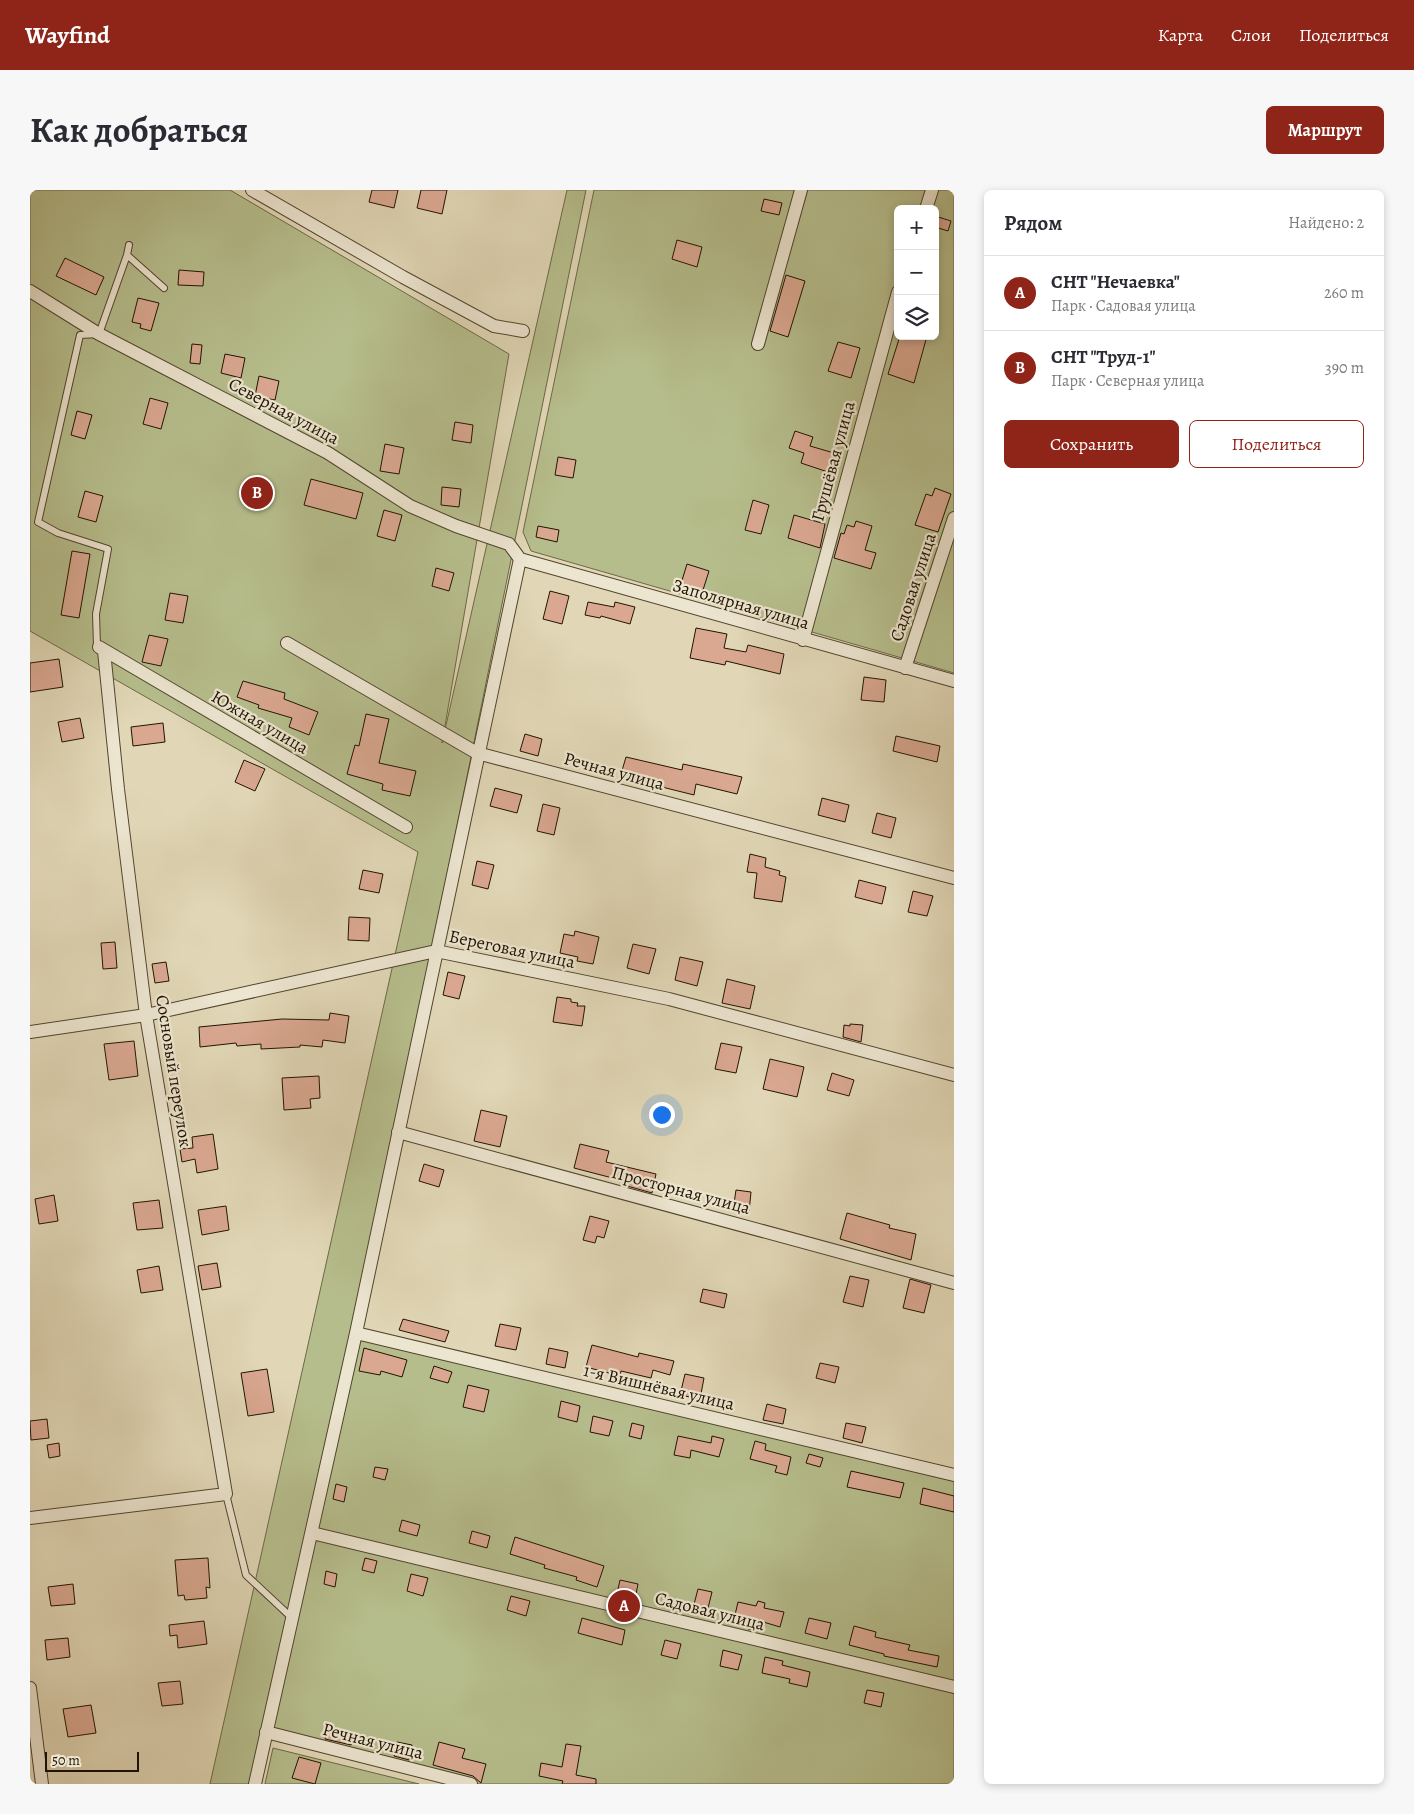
<!DOCTYPE html>
<html lang="ru">
<meta charset="utf-8">
<style>
:root{--surface:#fff;--page:#f7f7f7;--text:#2b2b33;--muted:#7c7c81;--line:#e1e1e2;--accent:#8f2418}
body{margin:0;font-family:Alegreya,serif;background:var(--page);color:var(--text)}
.controls{position:absolute;right:15px;top:15px;display:grid;overflow:hidden;border-radius:8px;box-shadow:0 2px 8px #0003}
.controls button{width:45px;height:45px;display:grid;place-items:center;padding:0;border:0;border-bottom:1px solid var(--line);background:var(--surface);color:var(--text);font:25px sans-serif}
.scale{position:absolute;left:15px;bottom:12px;width:94px;box-sizing:border-box;padding-left:5px;border:2px solid #211301;border-top:0;font-size:14px;line-height:18px;white-space:nowrap;color:#211301;-webkit-text-stroke:4px #ece5d0;paint-order:stroke}
.you{position:absolute;left:631px;top:924px;width:18px;height:18px;margin:-12px;border:4px solid #fff;border-radius:50%;background:#1a73e8;box-shadow:0 0 0 8px #1a73e833}
.badge{display:grid;place-items:center;width:32px;height:32px;border-radius:50%;background:var(--accent);color:#fff;font-size:16px;font-weight:700}
.pin{position:absolute;translate:-50% -50%;border:2px solid #fff;box-shadow:0 1px 5px #0006}
.list{margin:0;padding:0;list-style:none}
h2{display:flex;justify-content:space-between;align-items:center;height:65px;margin:0;padding:0 20px;font-size:21px}
h2 small{font-size:16px;font-weight:400;color:var(--muted)}
.list li{display:grid;grid-template-columns:32px 1fr auto;gap:15px;align-items:center;box-sizing:border-box;height:75px;padding:0 20px;border-top:1px solid var(--line)}
.list b{display:block;font-size:19px;white-space:nowrap}
.list p{margin:0;font-size:16px;white-space:nowrap;color:var(--muted)}
.list em{font-size:16px;font-style:normal;color:var(--muted)}
.actions{display:flex;gap:10px;padding:15px 20px}
.actions a{flex:1;padding:11px 0;border:1px solid var(--accent);border-radius:8px;text-align:center;font-size:18px;color:var(--accent)}
.actions .main{background:var(--accent);color:#fff}
.icon{flex:none;width:28px;height:28px;fill:none;stroke:currentColor;stroke-width:2;stroke-linecap:round;stroke-linejoin:round}
.map{position:relative;flex:none;width:924px;height:1594px;overflow:hidden;border-radius:8px}
header{display:flex;align-items:center;gap:30px;box-sizing:border-box;height:70px;padding:0 25px;background:var(--accent);color:#fff}
header strong{font-size:24px}
nav{display:flex;gap:28px;margin-inline-start:auto;font-size:18px}
.intro{display:flex;align-items:center;justify-content:space-between;box-sizing:border-box;height:120px;padding:0 30px}
h1{margin:0;font-size:35px}
.button{padding:12px 22px;border-radius:8px;background:var(--accent);color:#fff;font-size:18px;font-weight:700}
main{display:flex;gap:30px;padding:0 30px}
aside{flex:1;background:var(--surface);border-radius:8px;box-shadow:0 2px 8px #0003}
.map>svg:first-child{display:block}
</style>
<header>
<strong>Wayfind</strong>
<nav><a>Карта</a><a>Слои</a><a>Поделиться</a></nav>
</header>
<div class="intro"><h1>Как добраться</h1><a class="button">Маршрут</a></div>
<main>
<div class="map">
<svg width="924" height="1594" viewBox="0 0 924 1594">
<rect width="100%" height="100%" fill="#e1d7b6"/>
<filter id="stains"><feTurbulence type="fractalNoise" baseFrequency=".004" numOctaves="4"/><feColorMatrix values="0 0 0 0 .2 0 0 0 0 .09 0 0 0 0 .02 0 0 0 .5 -.17"/></filter>
<radialGradient id="worn" r=".72"><stop offset=".6" stop-color="#630" stop-opacity="0"/><stop offset="1" stop-color="#630" stop-opacity=".3"/></radialGradient>
<path fill="#b6bd8c" stroke="#6c6846" fill-rule="evenodd" d="M 0,0 L 200,0 L 479,164 L 412,553 L 537,0 L 556,0 L 342,1055 L 223,1594 L 180,1594 L 388,662 L 0,441 Z
M 564,0 L 924,0 L 924,483 L 501,361 L 493,342 ZM 868,19 L 905,19 L 905,146 L 868,146 Z
M 326,1143 L 924,1289 L 924,1594 L 439,1594 L 236,1542 Z
M 243,1558 L 389,1594 L 235,1594 Z"/>
<path fill="#daa891" stroke="#211301" d="M 342,0 L 368,0 L 364,18 L 339,12 Z
M 391,0 L 417,0 L 412,24 L 387,18 Z
M 734,9 L 752,13 L 749,25 L 731,21 Z
M 905,26 L 921,31 L 918,41 L 905,37 Z
M 647,50 L 672,57 L 667,77 L 642,69 Z
M 35,68 L 74,87 L 66,105 L 26,86 Z
M 149,80 L 174,82 L 173,96 L 148,95 Z
M 756,85 L 775,91 L 758,147 L 740,141 Z
M 108,108 L 129,113 L 121,141 L 110,138 L 111,134 L 102,132 Z
M 870,146 L 897,146 L 884,193 L 858,184 Z
M 808,152 L 830,158 L 821,188 L 798,181 Z
M 162,154 L 172,155 L 170,174 L 160,173 Z
M 195,164 L 215,168 L 211,188 L 191,183 Z
M 229,186 L 249,191 L 245,210 L 225,206 Z
M 120,208 L 138,213 L 131,239 L 113,234 Z
M 47,221 L 62,225 L 55,249 L 41,245 Z
M 425,232 L 443,235 L 441,253 L 422,250 Z
M 765,241 L 783,247 L 780,256 L 804,263 L 798,282 L 771,273 L 774,263 L 759,258 Z
M 355,254 L 374,258 L 369,284 L 350,281 Z
M 528,267 L 546,270 L 543,288 L 525,285 Z
M 281,289 L 333,303 L 326,329 L 274,315 Z
M 412,297 L 431,299 L 429,317 L 411,315 Z
M 905,298 L 921,304 L 908,342 L 885,335 L 896,304 L 902,306 Z
M 55,301 L 73,306 L 66,332 L 48,327 Z
M 723,310 L 739,315 L 731,344 L 715,340 Z
M 354,320 L 372,325 L 365,351 L 347,346 Z
M 764,325 L 795,334 L 790,358 L 758,348 Z
M 826,331 L 842,336 L 835,360 L 846,363 L 841,379 L 804,368 L 811,343 L 814,344 L 817,335 L 824,337 Z
M 508,336 L 529,340 L 527,352 L 506,347 Z
M 42,361 L 60,364 L 49,428 L 31,425 Z
M 657,374 L 679,381 L 673,400 L 666,398 L 664,402 L 650,397 Z
M 406,378 L 424,383 L 419,401 L 402,396 Z
M 520,401 L 539,406 L 532,434 L 513,429 Z
M 140,403 L 158,406 L 153,433 L 135,430 Z
M 558,412 L 584,417 L 585,412 L 605,417 L 600,434 L 571,426 L 570,428 L 555,425 Z
M 666,438 L 697,444 L 694,458 L 716,462 L 718,455 L 754,464 L 750,484 L 696,471 L 695,475 L 660,468 Z
M 119,445 L 138,449 L 131,476 L 112,472 Z
M 29,469 L 33,497 L 0,502 L 0,473 Z
M 834,487 L 856,490 L 854,512 L 831,510 Z
M 213,491 L 255,503 L 254,509 L 288,522 L 279,545 L 259,537 L 262,528 L 228,518 L 229,515 L 207,507 Z
M 336,524 L 359,529 L 349,573 L 386,581 L 380,606 L 352,600 L 353,594 L 317,584 L 325,555 L 329,556 Z
M 50,528 L 54,548 L 32,552 L 28,532 Z
M 133,533 L 135,552 L 103,556 L 101,537 Z
M 495,544 L 512,549 L 508,566 L 490,561 Z
M 866,546 L 910,556 L 907,572 L 863,561 Z
M 596,567 L 652,580 L 653,574 L 712,587 L 707,604 L 666,594 L 664,605 L 624,595 L 625,591 L 591,584 Z
M 214,570 L 235,579 L 225,601 L 205,592 Z
M 465,598 L 492,605 L 487,623 L 460,616 Z
M 792,608 L 819,615 L 815,632 L 788,625 Z
M 513,614 L 530,618 L 524,645 L 507,641 Z
M 847,623 L 866,628 L 861,648 L 842,643 Z
M 720,664 L 736,668 L 735,677 L 750,681 L 749,685 L 756,687 L 752,712 L 724,708 L 727,683 L 717,682 Z
M 447,671 L 464,675 L 458,699 L 442,695 Z
M 333,680 L 353,684 L 349,703 L 329,699 Z
M 829,690 L 856,697 L 852,714 L 825,707 Z
M 883,701 L 903,706 L 897,726 L 878,722 Z
M 319,727 L 340,728 L 339,751 L 318,750 Z
M 545,741 L 569,747 L 563,774 L 547,771 L 548,767 L 530,763 L 534,744 L 544,746 Z
M 85,752 L 87,778 L 73,779 L 71,753 Z
M 603,754 L 626,759 L 619,784 L 597,778 Z
M 650,767 L 673,772 L 667,796 L 645,790 Z
M 136,772 L 139,791 L 125,793 L 122,774 Z
M 418,782 L 435,786 L 429,809 L 413,805 Z
M 697,789 L 725,796 L 720,819 L 692,813 Z
M 527,807 L 541,809 L 541,812 L 548,813 L 547,816 L 555,816 L 552,836 L 523,832 Z
M 300,823 L 319,826 L 315,853 L 293,850 L 292,857 L 270,855 L 270,857 L 231,859 L 231,854 L 207,856 L 206,853 L 170,857 L 169,837 L 252,829 L 299,830 Z
M 820,834 L 833,835 L 831,852 L 813,847 L 814,835 L 820,836 Z
M 104,851 L 108,886 L 79,890 L 74,854 Z
M 691,853 L 712,857 L 706,883 L 685,879 Z
M 740,869 L 774,877 L 767,907 L 733,899 Z
M 802,883 L 824,890 L 819,906 L 797,900 Z
M 289,886 L 290,908 L 280,909 L 281,918 L 254,920 L 252,888 Z
M 451,920 L 477,926 L 470,957 L 444,951 Z
M 183,944 L 188,979 L 167,983 L 165,969 L 152,972 L 150,959 L 163,958 L 162,947 Z
M 550,954 L 579,961 L 576,972 L 626,984 L 622,1003 L 597,996 L 598,992 L 544,978 Z
M 394,974 L 414,980 L 409,997 L 389,991 Z
M 706,1000 L 721,1002 L 719,1022 L 703,1020 Z
M 24,1005 L 28,1031 L 9,1034 L 5,1009 Z
M 129,1010 L 133,1038 L 107,1040 L 103,1013 Z
M 196,1016 L 199,1040 L 172,1045 L 168,1020 Z
M 817,1023 L 860,1035 L 859,1038 L 886,1044 L 881,1070 L 810,1049 Z
M 560,1026 L 579,1031 L 574,1048 L 567,1046 L 565,1053 L 553,1050 Z
M 187,1073 L 191,1097 L 172,1100 L 168,1076 Z
M 129,1076 L 133,1100 L 111,1103 L 107,1080 Z
M 820,1086 L 839,1090 L 833,1117 L 813,1112 Z
M 880,1089 L 901,1095 L 894,1123 L 873,1118 Z
M 673,1099 L 697,1104 L 694,1118 L 670,1112 Z
M 373,1129 L 419,1141 L 415,1152 L 369,1140 Z
M 470,1134 L 491,1138 L 486,1160 L 465,1156 Z
M 562,1155 L 608,1167 L 609,1163 L 644,1171 L 640,1185 L 623,1180 L 621,1188 L 591,1181 L 590,1186 L 556,1177 Z
M 334,1158 L 377,1170 L 372,1187 L 351,1181 L 350,1185 L 329,1181 Z
M 519,1158 L 538,1162 L 535,1178 L 516,1174 Z
M 790,1173 L 809,1177 L 805,1193 L 786,1188 Z
M 404,1176 L 422,1182 L 418,1193 L 400,1188 Z
M 237,1179 L 244,1222 L 218,1226 L 211,1183 Z
M 655,1184 L 674,1188 L 670,1209 L 650,1205 Z
M 438,1195 L 459,1200 L 454,1222 L 433,1217 Z
M 531,1211 L 550,1216 L 547,1232 L 528,1227 Z
M 737,1214 L 756,1219 L 753,1234 L 733,1230 Z
M 563,1226 L 583,1231 L 579,1246 L 560,1242 Z
M 17,1229 L 19,1248 L 1,1250 L 0,1231 Z
M 602,1233 L 614,1236 L 611,1249 L 599,1246 Z
M 816,1233 L 836,1237 L 832,1253 L 813,1248 Z
M 648,1246 L 681,1253 L 682,1246 L 694,1249 L 689,1267 L 661,1260 L 660,1268 L 644,1265 Z
M 725,1251 L 736,1254 L 735,1260 L 761,1267 L 757,1285 L 745,1282 L 747,1276 L 720,1269 Z
M 29,1253 L 30,1266 L 19,1268 L 17,1255 Z
M 779,1264 L 793,1268 L 790,1277 L 776,1273 Z
M 345,1277 L 358,1279 L 355,1290 L 343,1287 Z
M 821,1281 L 874,1293 L 870,1308 L 817,1297 Z
M 306,1294 L 317,1297 L 314,1312 L 303,1309 Z
M 893,1298 L 924,1306 L 924,1322 L 890,1314 Z
M 372,1330 L 390,1335 L 387,1346 L 369,1341 Z
M 442,1341 L 460,1346 L 457,1358 L 439,1353 Z
M 485,1347 L 574,1376 L 567,1397 L 546,1390 L 547,1387 L 514,1378 L 515,1375 L 480,1364 Z
M 178,1368 L 180,1398 L 176,1397 L 177,1408 L 155,1410 L 154,1405 L 148,1406 L 145,1370 Z
M 335,1368 L 347,1371 L 344,1383 L 332,1380 Z
M 296,1381 L 307,1384 L 305,1397 L 294,1394 Z
M 381,1384 L 398,1388 L 393,1406 L 377,1401 Z
M 590,1390 L 608,1394 L 605,1409 L 587,1404 Z
M 43,1394 L 45,1414 L 21,1416 L 18,1397 Z
M 668,1399 L 682,1402 L 676,1426 L 662,1422 Z
M 481,1406 L 500,1411 L 496,1426 L 477,1420 Z
M 728,1411 L 735,1413 L 734,1418 L 754,1422 L 750,1437 L 730,1431 L 728,1441 L 718,1439 L 721,1429 L 705,1425 L 708,1412 L 726,1416 Z
M 552,1428 L 595,1440 L 592,1455 L 548,1443 Z
M 779,1428 L 801,1433 L 797,1449 L 775,1443 Z
M 174,1431 L 177,1454 L 148,1458 L 147,1445 L 140,1446 L 139,1435 Z
M 824,1436 L 846,1442 L 845,1447 L 880,1455 L 878,1460 L 909,1466 L 907,1477 L 854,1466 L 854,1464 L 819,1455 Z
M 38,1448 L 40,1467 L 17,1470 L 15,1450 Z
M 635,1450 L 651,1454 L 647,1469 L 631,1465 Z
M 693,1460 L 712,1465 L 708,1480 L 690,1476 Z
M 735,1467 L 753,1471 L 752,1475 L 780,1482 L 777,1497 L 759,1493 L 760,1489 L 732,1483 Z
M 150,1491 L 153,1514 L 132,1516 L 128,1493 Z
M 837,1500 L 854,1503 L 851,1517 L 834,1513 Z
M 61,1515 L 66,1543 L 38,1547 L 33,1519 Z
M 298,1538 L 324,1545 L 321,1555 L 295,1549 Z
M 367,1552 L 382,1555 L 379,1570 L 364,1566 Z
M 409,1552 L 435,1559 L 432,1568 L 456,1574 L 451,1593 L 443,1586 L 403,1575 Z
M 536,1554 L 551,1556 L 546,1585 L 566,1589 L 566,1594 L 532,1594 L 533,1591 L 509,1586 L 511,1573 L 532,1577 Z
M 269,1567 L 291,1573 L 285,1594 L 262,1588 Z"/>
<g fill="none" stroke-linecap="round" stroke-linejoin="round">
<g stroke="#51442e" stroke-width="8">
<path id="service" d="M 97,65 L 99,55
M 67,456 L 66,424 L 78,359 L 28,343 L 8,332 L 50,145 L 69,144 L 97,65 L 134,98
M 196,1304 L 216,1385 L 261,1427"/>
</g>
<g stroke="#51442e" stroke-width="14">
<path id="minor" d="M 222,0 L 373,87 L 464,136 L 493,141
M 896,19 L 902,0
M 0,101 L 69,144 L 298,263 L 380,316 L 426,336 L 479,354 L 490,369
M 728,154 L 771,0
M 490,369 L 924,491
M 773,450 L 868,102
M 257,453 L 447,563 L 924,688
M 69,457 L 376,637
M 875,478 L 924,328
M 0,842 L 116,825 L 406,761 L 639,809 L 924,885
M 368,942 L 924,1093
M 326,1143 L 924,1285
M 0,1328 L 196,1304 L 116,825 L 88,599 L 74,461
M 282,1343 L 924,1497
M 0,1498 L 12,1594
M 236,1542 L 441,1594
M 225,1594 L 326,1143 L 490,369"/>
</g>
<use href="#service" stroke="#ece5d0" stroke-width="6"/>
<use href="#minor" stroke="#ece5d0" stroke-width="12"/>
</g>
<g text-anchor="middle" stroke-width="4.5" stroke-linejoin="round" paint-order="stroke">
<g font-size="18" fill="#211301" stroke="#ece5d0">
<text transform="translate(254 221) rotate(28)" y="6">Северная улица</text>
<text transform="translate(803 271) rotate(-75)" y="6">Грушёвая улица</text>
<text transform="translate(883 397) rotate(-72)" y="6">Садовая улица</text>
<text transform="translate(711 414) rotate(16)" y="6">Заполярная улица</text>
<text transform="translate(230 532) rotate(30)" y="6">Южная улица</text>
<text transform="translate(584 581) rotate(15)" y="6">Речная улица</text>
<text transform="translate(482 759) rotate(12)" y="6">Береговая улица</text>
<text transform="translate(144 881) rotate(81)" y="6">Сосновый переулок</text>
<text transform="translate(651 1000) rotate(15)" y="6">Просторная улица</text>
<text transform="translate(629 1197) rotate(13)" y="6">1-я Вишнёвая улица</text>
<text transform="translate(680 1421) rotate(14)" y="6">Садовая улица</text>
<text transform="translate(343 1551) rotate(14)" y="6">Речная улица</text>
</g>
</g>
<rect width="100%" height="100%" filter="url(#stains)"/>
<rect width="100%" height="100%" fill="url(#worn)"/>
</svg>
<div class="controls">
<button>+</button>
<button>−</button>
<button><svg class="icon" aria-label="layers" viewBox="0 0 24 24"><path d="M12 4l9 5-9 5-9-5zM3 14l9 5 9-5"/></svg></button>
</div>
<div class="scale">50 m</div>
<div class="you"></div>
<div class="pin badge" style="left:594px;top:1416px">A</div>
<div class="pin badge" style="left:227px;top:303px">B</div>
</div>
<aside>
<h2>Рядом<small>Найдено: 2</small></h2>
<ul class="list">
<li><span class="badge">A</span><div><b>СНТ &quot;Нечаевка&quot;</b><p>Парк · Садовая улица</p></div><em>260 m</em></li>
<li><span class="badge">B</span><div><b>СНТ &quot;Труд-1&quot;</b><p>Парк · Северная улица</p></div><em>390 m</em></li>
</ul>
<div class="actions"><a class="main">Сохранить</a><a>Поделиться</a></div>
</aside>
</main>
